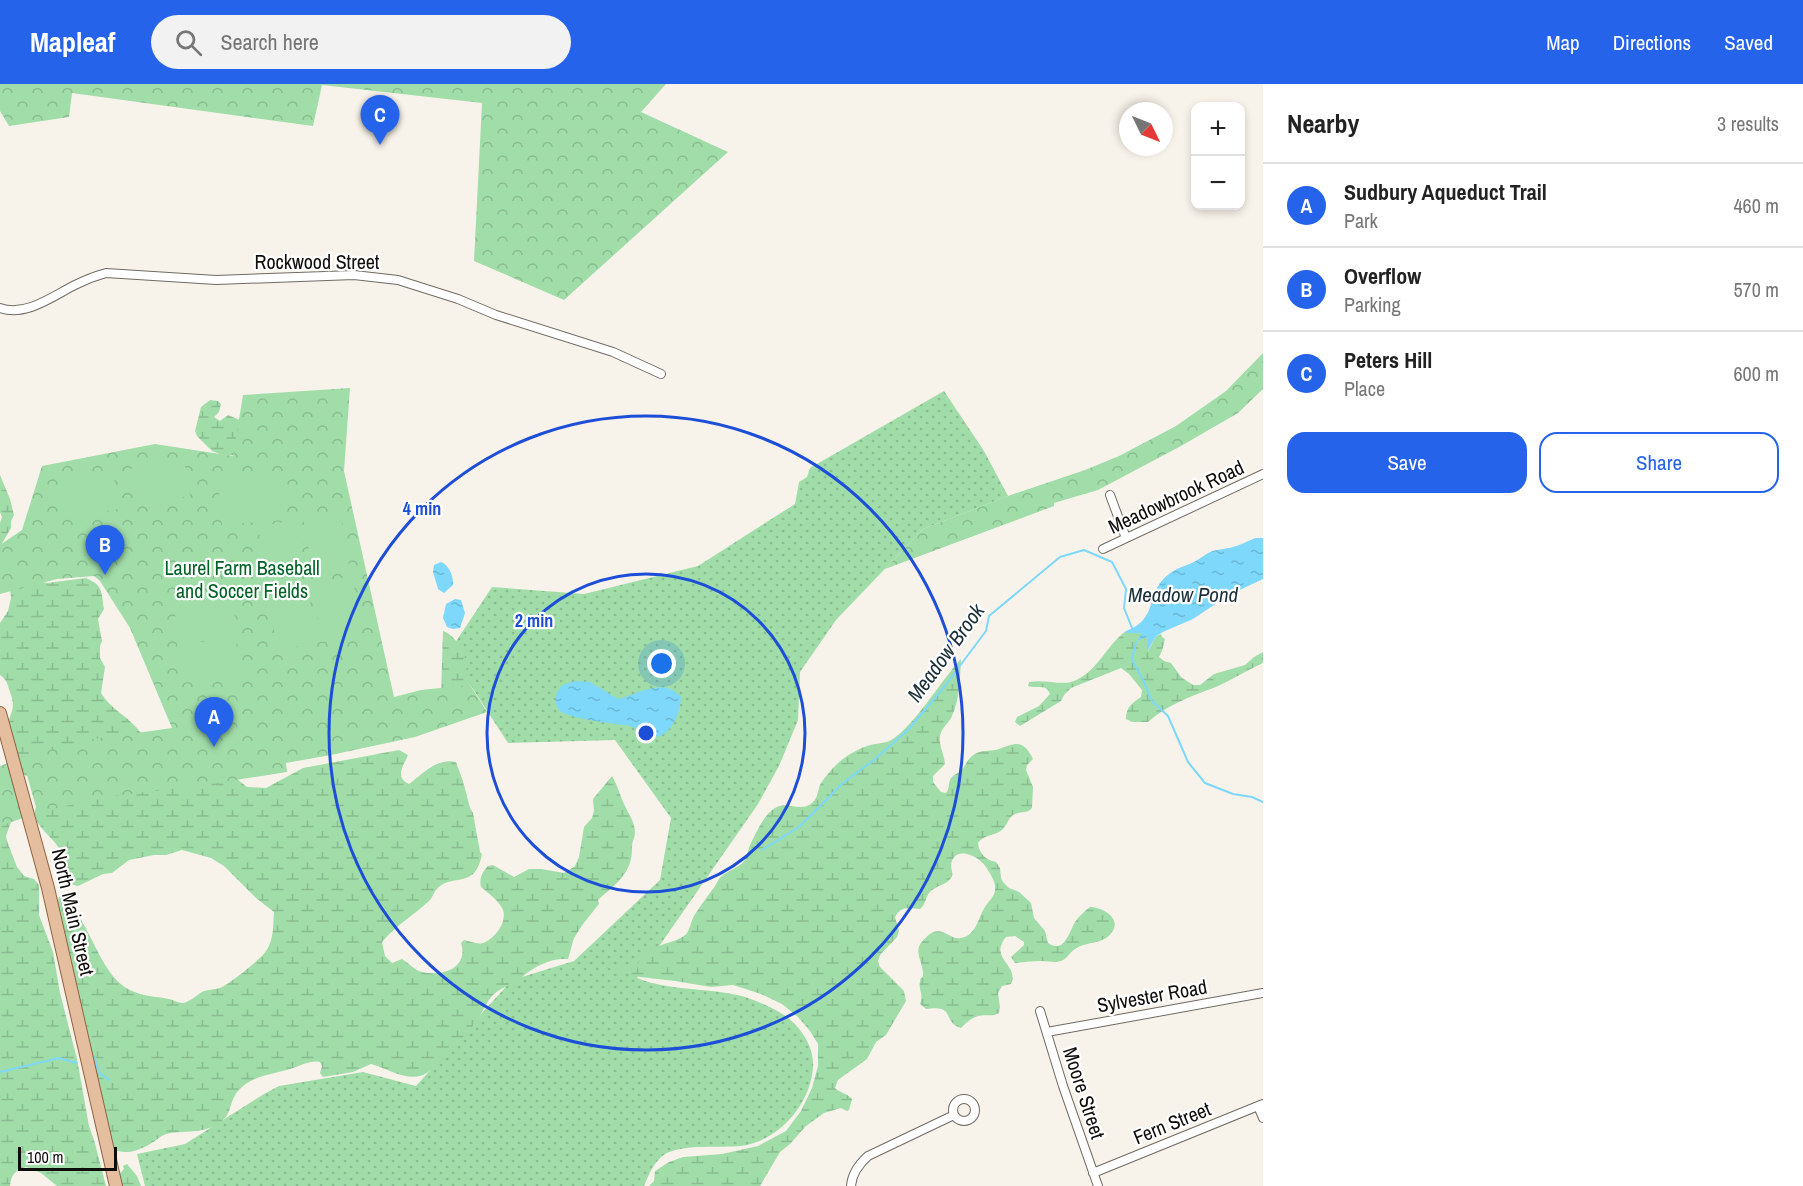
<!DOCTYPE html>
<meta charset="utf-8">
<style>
:root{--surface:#fff;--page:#f2f2f2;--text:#222;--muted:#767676;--line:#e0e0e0;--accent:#2563eb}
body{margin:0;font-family:"Archivo Narrow",sans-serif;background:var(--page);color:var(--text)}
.controls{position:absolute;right:18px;top:18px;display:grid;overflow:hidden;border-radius:12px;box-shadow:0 3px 9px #0003}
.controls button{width:54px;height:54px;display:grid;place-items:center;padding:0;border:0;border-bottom:2px solid var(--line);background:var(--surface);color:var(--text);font:30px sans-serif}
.compass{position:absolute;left:1119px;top:18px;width:54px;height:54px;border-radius:50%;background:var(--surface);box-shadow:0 3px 9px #0003;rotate:133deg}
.scale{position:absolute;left:18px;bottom:15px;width:99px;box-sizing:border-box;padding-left:6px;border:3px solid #0e0d0a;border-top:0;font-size:16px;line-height:21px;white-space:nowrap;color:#0e0d0a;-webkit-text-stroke:4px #fff;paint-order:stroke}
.you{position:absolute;left:662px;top:580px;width:21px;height:21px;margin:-15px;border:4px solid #fff;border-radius:50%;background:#1a73e8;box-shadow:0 0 0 9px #1a73e833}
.badge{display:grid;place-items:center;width:39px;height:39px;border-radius:50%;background:var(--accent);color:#fff;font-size:20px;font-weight:700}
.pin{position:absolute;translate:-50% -50px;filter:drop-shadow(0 2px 3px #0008)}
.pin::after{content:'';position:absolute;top:32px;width:21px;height:18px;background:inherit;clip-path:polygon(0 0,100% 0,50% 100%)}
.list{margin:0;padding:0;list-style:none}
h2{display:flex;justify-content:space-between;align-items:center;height:78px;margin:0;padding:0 24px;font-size:26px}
h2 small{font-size:20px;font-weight:400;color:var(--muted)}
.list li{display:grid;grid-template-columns:39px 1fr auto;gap:18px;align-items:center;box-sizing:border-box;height:84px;padding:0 24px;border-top:2px solid var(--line)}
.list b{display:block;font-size:22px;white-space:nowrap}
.list p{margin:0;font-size:20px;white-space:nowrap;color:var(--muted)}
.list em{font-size:20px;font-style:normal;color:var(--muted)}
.actions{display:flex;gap:12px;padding:18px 24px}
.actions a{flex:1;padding:14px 0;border:2px solid var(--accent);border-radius:18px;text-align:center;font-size:21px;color:var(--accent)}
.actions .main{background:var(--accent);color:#fff}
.icon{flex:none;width:33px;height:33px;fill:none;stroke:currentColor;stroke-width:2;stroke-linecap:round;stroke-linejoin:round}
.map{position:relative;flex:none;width:1263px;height:1102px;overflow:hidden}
header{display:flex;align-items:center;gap:36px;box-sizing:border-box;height:84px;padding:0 30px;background:var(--accent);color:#fff}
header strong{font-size:28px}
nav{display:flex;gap:33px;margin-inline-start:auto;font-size:21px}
.search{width:420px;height:54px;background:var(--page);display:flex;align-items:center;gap:15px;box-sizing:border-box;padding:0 21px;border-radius:33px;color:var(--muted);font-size:22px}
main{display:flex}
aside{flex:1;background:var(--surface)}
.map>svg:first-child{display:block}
</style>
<header>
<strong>Mapleaf</strong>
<div class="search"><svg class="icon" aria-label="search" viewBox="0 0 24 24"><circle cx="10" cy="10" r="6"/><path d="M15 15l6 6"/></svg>Search here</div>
<nav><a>Map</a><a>Directions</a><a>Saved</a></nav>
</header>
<main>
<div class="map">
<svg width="1263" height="1102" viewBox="0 0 1263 1102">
<defs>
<pattern id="grass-dots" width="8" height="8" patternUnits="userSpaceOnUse" patternTransform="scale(1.5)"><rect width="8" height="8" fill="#a0dda9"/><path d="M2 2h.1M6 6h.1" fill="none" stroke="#89bc90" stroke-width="1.8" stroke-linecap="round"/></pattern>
<pattern id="wetland-marsh" width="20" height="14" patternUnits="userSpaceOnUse" patternTransform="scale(1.5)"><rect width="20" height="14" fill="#a0dda9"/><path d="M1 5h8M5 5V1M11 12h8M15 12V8" fill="none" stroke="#89bc90"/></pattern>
<pattern id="park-crowns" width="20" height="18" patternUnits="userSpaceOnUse" patternTransform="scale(1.5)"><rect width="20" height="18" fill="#a0dda9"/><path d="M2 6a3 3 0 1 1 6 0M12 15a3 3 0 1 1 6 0" fill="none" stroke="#89bc90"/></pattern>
<pattern id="water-ripples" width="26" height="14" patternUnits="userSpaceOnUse" patternTransform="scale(1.5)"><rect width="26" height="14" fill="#7dd8fb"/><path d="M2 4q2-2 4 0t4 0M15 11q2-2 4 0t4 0" fill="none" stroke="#6bb8d6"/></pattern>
</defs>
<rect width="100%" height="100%" fill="#f8f3ea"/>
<path fill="url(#grass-dots)" d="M 944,307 L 984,367 L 1008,412 L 923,445 L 836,536 L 800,588 L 798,636 L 779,682 L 758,720 L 637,894 C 672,908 710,903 745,913 C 757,917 769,922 779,928 C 798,938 815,962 813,984 C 810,1021 778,1058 740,1062 C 719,1064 686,1060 667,1069 C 655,1075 649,1090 644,1102 L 145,1102 L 137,1070 L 185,1060 L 264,1010 L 279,1002 L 363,988 L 416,1002 L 512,896 L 574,877 L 660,796 L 671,734 L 615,656 L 508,659 L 449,568 L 492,503 L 584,510 L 698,482 L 795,420 L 799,398 L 807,393 L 810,384 Z"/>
<path fill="url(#wetland-marsh)" d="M 210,316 L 218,317 L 221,320 L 219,328 L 214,333 L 220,337 L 228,331 L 242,337 L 234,371 L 225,372 L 212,367 L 197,352 L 195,347 L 201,323 Z
M 0,391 L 10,415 L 14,431 L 11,437 L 11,444 L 0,463 L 0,439 L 2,433 L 0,428 Z
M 86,494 C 104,502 101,508 104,525 L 98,535 L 102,557 L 100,562 L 100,574 L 105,583 L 101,609 C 111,626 130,633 141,649 L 26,692 L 23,689 L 8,638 C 13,625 15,622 10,608 C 7,600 8,597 0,591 L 0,539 L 8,527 L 11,514 L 10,504 L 35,497 L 47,499 Z
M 443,547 C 462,553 472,588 470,606 L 441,610 Z
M 1126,547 L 1126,549 L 1143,549 L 1140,555 L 1145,553 L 1148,555 L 1148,567 L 1156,552 L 1161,550 L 1162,553 L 1165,555 L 1162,567 L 1159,573 L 1164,577 L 1171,579 L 1181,593 L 1193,601 L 1200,601 L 1214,590 L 1245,581 L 1254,573 L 1263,568 L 1263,579 C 1247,586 1232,596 1216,603 C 1192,612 1168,620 1148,638 L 1132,638 L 1126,635 C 1126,623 1132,619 1141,613 L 1142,606 L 1129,590 L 1121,584 L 1071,604 L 1064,611 L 1061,617 L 1020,642 L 1015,638 L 1017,633 L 1039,622 L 1050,610 C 1046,599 1037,605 1028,602 L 1029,598 C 1044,595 1060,601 1071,598 C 1097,590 1106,561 1126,547 Z
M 961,575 C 960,593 960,615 952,632 C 949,640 942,642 940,652 C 939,663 944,669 945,680 L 933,692 L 933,698 L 941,708 L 946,709 C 950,704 948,701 950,696 C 952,691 957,690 961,687 C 965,683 967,676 972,672 C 980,665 989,668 999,665 C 1016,659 1023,655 1033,675 L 1027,681 L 1026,686 L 1033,703 L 1032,724 C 1027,730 1022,727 1015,730 C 1008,733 1008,740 1003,745 C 996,752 984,750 978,759 C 979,770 986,776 996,778 L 1000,784 L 1001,794 L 1003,798 L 1009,804 L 1019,808 L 1031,819 L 1034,834 L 1045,847 L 1048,859 C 1064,870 1069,849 1075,838 C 1079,832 1084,828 1090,823 C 1102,823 1122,834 1112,848 C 1104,861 1086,857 1075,865 C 1069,869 1067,875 1061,877 C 1055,879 1049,877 1042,877 C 1033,877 1024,878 1015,879 L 1011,873 L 1024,861 L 1024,858 L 1015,852 L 1006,853 C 988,875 1020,881 1011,900 L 1002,902 L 998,909 L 1000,923 L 999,929 C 992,933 986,930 978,932 C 971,934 966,939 961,944 C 941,938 957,920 926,925 L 920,920 C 924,909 918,906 920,898 C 921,890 923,897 923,889 C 923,879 914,868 921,859 C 940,834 948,857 961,854 C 977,851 978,833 985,823 C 989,816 996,812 995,803 C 995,796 990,790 986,783 C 979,772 954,760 951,781 C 951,786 954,790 951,794 C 947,801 934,802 929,809 C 925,815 926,820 920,825 C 909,825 902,821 895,833 L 899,847 L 897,853 L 880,871 L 878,877 L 880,883 L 904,907 L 906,917 L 886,951 L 876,958 L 867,975 L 838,996 L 835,1004 C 840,1009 847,1009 852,1015 L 849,1026 L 847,1027 L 841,1024 L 824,1029 L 806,1042 L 790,1060 L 780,1068 L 760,1102 L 649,1102 L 654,1097 L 655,1087 L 669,1078 L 683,1073 L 722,1070 L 758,1062 L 786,1047 L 801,1027 L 812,1004 L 818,982 L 818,960 L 810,947 L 798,933 L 782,920 L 761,910 L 733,901 L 711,903 L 675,897 L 640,893 L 605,883 L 635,882 C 641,878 643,870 650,866 C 660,860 675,858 684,852 C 690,848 690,839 694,832 C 699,823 706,815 712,806 C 715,803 717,798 719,795 C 726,786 739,785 745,776 C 748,771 748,764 751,759 C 756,749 762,735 770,728 C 784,713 798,730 812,719 C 819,713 817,706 821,699 C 825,693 831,686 836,681 C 844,673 856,666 867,662 C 876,659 886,660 893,655 C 917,638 940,598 961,575 Z
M 399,666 L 408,671 C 404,681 394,693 409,700 C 421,691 438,673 456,678 L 463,697 L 470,724 L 473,729 L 480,768 L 482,770 C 475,807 453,788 437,805 C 433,809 433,813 429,817 C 414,831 396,841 382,858 L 385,872 L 392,879 L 402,875 C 409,879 414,886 422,888 C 442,893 469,884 461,859 L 464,856 C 470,857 477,861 483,859 C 495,855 509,836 502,824 C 498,816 488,809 481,803 C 479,795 482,788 488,782 L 493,781 L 514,793 L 529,785 L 541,785 L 564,789 L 575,782 L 579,773 L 584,743 L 592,734 L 594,727 L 593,715 L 612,692 C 618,702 620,712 625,722 C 629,731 635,738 635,749 C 635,753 632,757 632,762 C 633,789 617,799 598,816 L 599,820 L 583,840 L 574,854 L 568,875 C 550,874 535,882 522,893 C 514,900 502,903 494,910 C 488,916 485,923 481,930 C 473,944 435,989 420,992 C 404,996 386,984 371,980 L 353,988 L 323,993 L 320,989 L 322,982 L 320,978 C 311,976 302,981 293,984 C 275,990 252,991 238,1007 C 227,1021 234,1031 216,1041 C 200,1050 183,1046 166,1050 C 160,1052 156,1057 150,1060 C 138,1067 124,1072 112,1064 L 57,821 L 59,813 C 89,827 97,890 130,906 C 145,913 154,912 169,915 C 173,916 179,919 182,919 C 188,919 197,911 202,908 C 208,905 214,906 220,904 C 228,901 261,875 266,867 C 274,856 273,841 274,828 L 256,814 L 224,782 L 211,774 L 182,766 L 166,771 L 154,771 L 129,776 L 112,789 L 103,790 L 78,802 L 66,799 L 63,793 L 66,782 C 64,776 62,768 59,764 C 51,751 30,739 36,723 L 232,691 L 247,703 L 266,704 L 303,684 Z
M 0,723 L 11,738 L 6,752 L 7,757 L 17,783 L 24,792 L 34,795 L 39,801 L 39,831 L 53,868 L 60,909 L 77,975 L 89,1042 L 94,1056 L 106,1102 L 57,1102 L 41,1089 L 26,1083 C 15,1086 11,1091 10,1102 L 0,1102 Z
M 127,1080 L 137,1092 L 141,1102 L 120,1102 L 119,1090 L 124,1085 L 123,1082 Z"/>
<path fill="url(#park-crowns)" d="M 0,0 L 666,0 L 641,28 L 728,68 L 564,216 L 474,177 L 482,19 L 322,1 L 313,42 L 72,9 L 69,33 L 9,42 L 0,27 Z
M 1263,269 L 1263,305 L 1238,329 L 1181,362 L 1098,406 L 1054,419 L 1054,422 L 885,485 L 923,445 L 1008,412 L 1085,386 L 1119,372 L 1176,342 L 1226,307 Z
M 350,304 L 344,387 L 394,613 L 421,606 L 470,601 L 487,628 L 415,653 L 331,671 L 286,679 L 287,688 L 217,699 L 90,715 L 38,730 L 22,674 L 48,666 L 94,655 L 172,644 L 130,544 L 100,497 L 94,492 L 57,495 L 0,510 L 0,461 L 22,446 L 42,382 L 155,360 L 233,372 L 243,311 Z
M 8,679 L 23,734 L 0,742 L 0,682 Z"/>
<path fill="#a0dda9" d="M 184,376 L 190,412 L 136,421 L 130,385 Z
M 113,388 L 119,425 L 64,434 L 58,397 Z
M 282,391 L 285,436 L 222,441 L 218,396 Z
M 340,428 L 349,482 L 313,488 L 303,435 Z
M 294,436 L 305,489 L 268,497 L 258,443 Z
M 352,492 L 362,550 L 322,558 L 311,500 Z
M 307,502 L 318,558 L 278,566 L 267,510 Z
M 233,509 L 236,550 L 177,555 L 174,514 Z
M 236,555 L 239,594 L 180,599 L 177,560 Z"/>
<path fill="url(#water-ripples)" d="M 1255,454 L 1263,454 L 1263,495 L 1229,511 L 1193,535 L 1165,547 L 1156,552 L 1147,568 L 1147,555 L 1145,553 L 1136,558 L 1142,549 L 1125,549 L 1126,547 C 1160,535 1144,508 1169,490 C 1176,484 1186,482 1194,478 C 1200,475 1204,471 1210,468 C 1217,465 1226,465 1233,463 C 1240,461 1248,457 1255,454 Z
M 441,478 C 449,481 454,493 453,501 L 444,509 L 438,505 L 433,488 L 434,481 Z
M 455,515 L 461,516 L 465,529 L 460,544 L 453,545 L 447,543 L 443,534 L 446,520 Z
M 576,597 L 590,598 L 618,615 C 638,611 663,592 681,613 C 680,627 674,646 660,652 C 645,657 638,642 626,641 C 613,640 566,634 559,626 C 553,619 556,606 563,601 C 567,599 572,598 576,597 Z"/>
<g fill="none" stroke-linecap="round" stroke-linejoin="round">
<path stroke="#7dd8fb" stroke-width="2" d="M 1136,558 L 1132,576 L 1143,596 L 1152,617 L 1168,632 L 1188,678 L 1205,699 L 1233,710 L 1252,713 L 1263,718
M 762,766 L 799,743 L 842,700 L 875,675 L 908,646 L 944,603 L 986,547 L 989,532 L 1060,473 L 1084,466 L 1112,478 L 1126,505 L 1124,524 L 1132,544
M 95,974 L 98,988 L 109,996
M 0,988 L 59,974 L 77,979"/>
<g stroke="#6f6b63" stroke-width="10">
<path id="street" d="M 0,224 C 26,233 53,212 75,201 C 85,196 95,192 106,189 L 216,196 L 354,191 L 398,196 L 458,215 L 496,231 L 613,268 L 661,290
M 1110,411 L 1126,454
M 1103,465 L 1263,390
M 1040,927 L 1063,1002 L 1098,1102
M 1047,948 L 1263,909
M953 1026a11 11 0 1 1 22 0a11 11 0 1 1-22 0Z
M 1258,1022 L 1263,1034
M 1093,1089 L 1263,1020
M 851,1102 C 852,1089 859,1080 868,1072 L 954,1031"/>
</g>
<g stroke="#8f6341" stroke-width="14">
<path id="primary" d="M 0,629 L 48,804 L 116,1102"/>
</g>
<use href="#street" stroke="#fff" stroke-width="8"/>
<use href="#primary" stroke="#e5be9f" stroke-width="12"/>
</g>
<g fill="none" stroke="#1d4ed8" stroke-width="3">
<circle cx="646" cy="649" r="159"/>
<circle cx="646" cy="649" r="317"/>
</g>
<g text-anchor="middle" stroke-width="4.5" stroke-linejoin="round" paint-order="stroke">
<g font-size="20" fill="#0e0d0a" stroke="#fff">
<text x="317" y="185">Rockwood Street</text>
<text transform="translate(1176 413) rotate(-25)" y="7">Meadowbrook Road</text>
<text transform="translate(73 828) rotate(77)" y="7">North Main Street</text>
<text transform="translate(1152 912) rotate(-10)" y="7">Sylvester Road</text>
<text transform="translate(1084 1009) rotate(72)" y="7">Moore Street</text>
<text transform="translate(1172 1039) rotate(-22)" y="7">Fern Street</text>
</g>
<g font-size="20" fill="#016225" stroke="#fff">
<text x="242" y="491">Laurel Farm Baseball<tspan x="242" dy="23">and Soccer Fields</tspan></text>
</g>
<g font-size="21" font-style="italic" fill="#1b3038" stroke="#fff">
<text x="1183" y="518">Meadow Pond</text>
<text transform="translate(946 569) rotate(-54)" y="7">Meadow Brook</text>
</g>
</g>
<circle cx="646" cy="649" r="9" fill="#1d4ed8" stroke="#fff" stroke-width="3"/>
<g font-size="18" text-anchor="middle" font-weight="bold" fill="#1d4ed8" stroke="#fff" stroke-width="4.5" stroke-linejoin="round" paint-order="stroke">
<text x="422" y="431">4 min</text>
<text x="534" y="543">2 min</text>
</g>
</svg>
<div class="controls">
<button>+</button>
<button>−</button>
</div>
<svg class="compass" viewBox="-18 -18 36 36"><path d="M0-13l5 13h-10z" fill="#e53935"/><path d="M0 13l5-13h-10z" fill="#767676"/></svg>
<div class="scale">100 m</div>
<div class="you"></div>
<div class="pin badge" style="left:214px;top:663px">A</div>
<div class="pin badge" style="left:105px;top:491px">B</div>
<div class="pin badge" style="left:380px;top:61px">C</div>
</div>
<aside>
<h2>Nearby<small>3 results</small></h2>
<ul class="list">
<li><span class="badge">A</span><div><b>Sudbury Aqueduct Trail</b><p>Park</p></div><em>460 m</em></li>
<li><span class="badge">B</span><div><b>Overflow</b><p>Parking</p></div><em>570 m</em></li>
<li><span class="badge">C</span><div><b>Peters Hill</b><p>Place</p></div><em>600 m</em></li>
</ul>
<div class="actions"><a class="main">Save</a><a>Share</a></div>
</aside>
</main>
